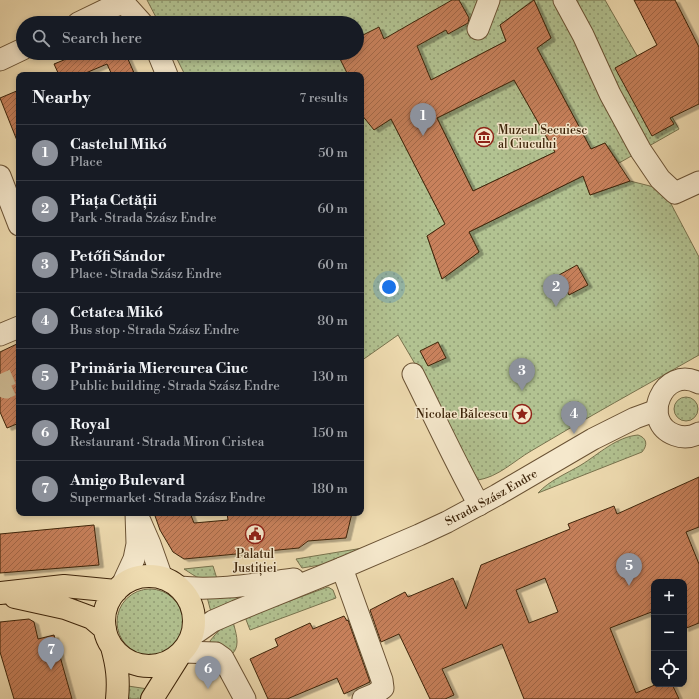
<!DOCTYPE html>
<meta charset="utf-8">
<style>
:root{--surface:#171b24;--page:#20242c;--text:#f1f3f6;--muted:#9ea1a6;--line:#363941;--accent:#8c9099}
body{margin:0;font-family:"Libre Bodoni",serif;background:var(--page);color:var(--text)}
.controls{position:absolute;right:12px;bottom:12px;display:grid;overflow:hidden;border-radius:8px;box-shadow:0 2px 6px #0003}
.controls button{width:36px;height:36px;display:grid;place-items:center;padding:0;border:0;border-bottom:1px solid var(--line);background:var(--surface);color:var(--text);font:20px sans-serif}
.you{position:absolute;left:389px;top:287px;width:14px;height:14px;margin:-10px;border:3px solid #fff;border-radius:50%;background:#1a73e8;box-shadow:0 0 0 6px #1a73e833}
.badge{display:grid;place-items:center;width:26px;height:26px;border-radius:50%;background:var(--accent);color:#fff;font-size:13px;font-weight:700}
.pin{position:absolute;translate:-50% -33px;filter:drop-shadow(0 1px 2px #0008)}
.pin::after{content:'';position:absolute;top:21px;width:14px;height:12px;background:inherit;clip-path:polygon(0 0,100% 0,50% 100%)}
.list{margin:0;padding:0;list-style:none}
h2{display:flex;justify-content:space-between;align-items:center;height:52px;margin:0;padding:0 16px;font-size:17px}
h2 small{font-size:13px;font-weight:400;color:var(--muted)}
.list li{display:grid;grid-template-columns:26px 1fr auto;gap:12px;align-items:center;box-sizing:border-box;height:56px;padding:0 16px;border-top:1px solid var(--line)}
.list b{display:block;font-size:15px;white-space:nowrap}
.list p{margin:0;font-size:13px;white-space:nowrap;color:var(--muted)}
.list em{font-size:13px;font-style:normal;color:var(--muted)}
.icon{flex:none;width:22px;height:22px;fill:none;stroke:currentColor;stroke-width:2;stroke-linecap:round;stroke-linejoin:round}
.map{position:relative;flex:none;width:699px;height:699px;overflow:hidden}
.search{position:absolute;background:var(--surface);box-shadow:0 2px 6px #0003;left:16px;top:16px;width:348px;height:44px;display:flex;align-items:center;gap:10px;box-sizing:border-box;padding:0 14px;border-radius:22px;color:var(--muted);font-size:15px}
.panel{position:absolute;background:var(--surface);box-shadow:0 2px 6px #0003;left:16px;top:72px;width:348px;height:444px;border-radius:8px}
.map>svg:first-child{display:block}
</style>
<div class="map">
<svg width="699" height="699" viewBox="0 0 699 699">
<defs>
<pattern id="grass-dots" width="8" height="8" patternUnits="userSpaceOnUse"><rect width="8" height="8" fill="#b2c291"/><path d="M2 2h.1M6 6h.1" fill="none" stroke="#929d75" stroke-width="1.8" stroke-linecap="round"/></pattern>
<pattern id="building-hatch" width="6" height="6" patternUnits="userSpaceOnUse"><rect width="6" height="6" fill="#c8815b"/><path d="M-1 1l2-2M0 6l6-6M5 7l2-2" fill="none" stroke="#a46949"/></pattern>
<filter id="shadow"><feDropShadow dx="4.5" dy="2.5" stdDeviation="0" flood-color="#0004"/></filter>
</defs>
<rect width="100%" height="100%" fill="#efdcb1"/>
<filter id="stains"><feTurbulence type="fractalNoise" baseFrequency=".005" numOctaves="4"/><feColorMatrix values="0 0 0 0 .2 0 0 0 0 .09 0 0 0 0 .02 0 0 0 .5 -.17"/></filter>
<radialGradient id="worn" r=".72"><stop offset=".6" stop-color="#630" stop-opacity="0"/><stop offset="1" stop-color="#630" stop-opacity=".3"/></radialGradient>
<path fill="url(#grass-dots)" stroke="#78734e" d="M 147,0 L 533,0 L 500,25 L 506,41 L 431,80 L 361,75 L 185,75 L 174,53 L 357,53 L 357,23 L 159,23 Z
M 534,0 L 605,0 L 679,129 L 619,163 L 605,143 L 591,149 L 537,48 L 551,38 Z
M 514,80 L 555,152 L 473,191 L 437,118 Z
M 361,114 L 374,129 L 391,119 L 445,224 L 427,236 L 442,279 L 479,252 L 469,232 L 583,176 L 590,195 L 630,181 L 658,188 L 669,200 L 699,257 L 699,355 C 643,387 586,418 531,451 C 514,461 498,477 478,480 L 418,369 L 398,335 L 361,361 Z
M674 409a12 12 0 1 1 24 0a12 12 0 1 1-24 0Z
M 638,435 C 647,438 648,445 642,452 L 538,493 C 550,480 566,474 581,465 C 599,454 616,437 638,435 Z
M 363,548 L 326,564 L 302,568 L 296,559 Z
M 213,566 L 218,582 C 201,581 198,578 184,569 Z
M 328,587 L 333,590 L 336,598 L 250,630 L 245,617 Z
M117 622a33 33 0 1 1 66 0a33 33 0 1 1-66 0Z
M 261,593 L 211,612 L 207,597 Z
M 233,621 C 235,631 241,645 233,653 L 228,653 L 211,646 L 210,641 C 217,632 223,626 233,621 Z
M 128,686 L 148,689 L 141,699 L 127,699 Z"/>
<path fill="url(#building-hatch)" stroke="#3d240a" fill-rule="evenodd" filter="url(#shadow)" d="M 452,0 L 459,0 L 469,18 L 468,23 L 448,34 L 446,30 L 417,46 L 431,80 L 506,41 L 500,25 L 534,0 L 551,38 L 537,48 L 591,149 L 605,143 L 630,181 L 590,195 L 583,176 L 469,232 L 479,252 L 442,279 L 427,236 L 445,224 L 391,119 L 374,130 L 361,114 L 361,75 L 348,75 L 340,59 L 352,53 L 357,53 L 357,38 L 379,27 L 384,39 ZM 514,80 L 555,152 L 473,191 L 437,118 Z
M 634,0 L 675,0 L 699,47 L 699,104 L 670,118 L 674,124 L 652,136 L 615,68 L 657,45 Z
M 81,53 L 134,53 L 127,57 L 135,75 L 112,75 L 107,64 L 81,75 L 59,75 L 54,64 Z
M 19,90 L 19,143 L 18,143 L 0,98 Z
M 577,265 L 588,285 L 569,295 L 559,275 Z
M 438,342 L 446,358 L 428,366 L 420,351 Z
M 19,343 L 19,423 L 7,428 L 0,412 L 0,352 Z
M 699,477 L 699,527 L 686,532 L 699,564 L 699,623 L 684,629 L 684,582 L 654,582 L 654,611 L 610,628 L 636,693 L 657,684 L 672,684 L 679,699 L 524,699 L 502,644 L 442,669 L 454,695 L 445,699 L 430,699 L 399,634 L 381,642 L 370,610 L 405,592 L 408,597 L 453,578 L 466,609 L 481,565 L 570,529 L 568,524 L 614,506 L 617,514 ZM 545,578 L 558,612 L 529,623 L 516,590 Z
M 154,513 L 190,513 L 194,523 L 228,520 L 227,513 L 352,513 L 346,538 L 308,541 L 299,548 L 184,559 L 173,552 L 160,530 Z
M 94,525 L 99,565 L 0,573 L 0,534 Z
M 344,616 L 347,621 L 348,620 L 370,682 L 344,694 L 337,678 L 287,699 L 268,699 L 250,659 L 278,646 L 275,639 L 310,623 L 313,629 Z
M 29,619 L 34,622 L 38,639 L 54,635 L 72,699 L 14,699 L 0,652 L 0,622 Z"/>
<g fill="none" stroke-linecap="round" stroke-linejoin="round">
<path stroke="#cbb790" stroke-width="21" stroke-dasharray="21 10" stroke-linecap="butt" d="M 0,374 L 6,388 L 19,382"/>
<g stroke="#6a5234" stroke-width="23">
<g id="minor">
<path d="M 123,0 L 124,3 L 142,23"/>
<path d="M 564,0 L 583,35 L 610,94 L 641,151 L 660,179 L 675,193 L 699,182"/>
<path d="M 78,23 L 109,8 L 124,3"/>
<path d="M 478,29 L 489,0"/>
<path d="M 158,53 L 167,75"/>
<path d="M 0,60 L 23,49"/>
<path d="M 0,176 L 19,225"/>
<path d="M 0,335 L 19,327"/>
<path d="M 413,374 C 435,418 455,462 479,505"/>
<path d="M 699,383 C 663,364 639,422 675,435 C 683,438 692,437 699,433"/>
<path d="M 140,521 L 150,544 L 162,578"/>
<path d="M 342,568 L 382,680 L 383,688 L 375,694 L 363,699"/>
<path d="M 122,585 L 134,559 L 137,544 L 136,513"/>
<path d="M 179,587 C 217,591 256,584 294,579"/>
<path id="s1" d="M 193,635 L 213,621 L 236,611 L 342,568 L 419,535 L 447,522 L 497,495 L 593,439 L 635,418 L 657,410"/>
<path d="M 183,652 L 216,653 L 223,658 L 245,699"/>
</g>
</g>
<g stroke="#3d240a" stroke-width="24">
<path id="major" d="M104 621a45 45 0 1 1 90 0a45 45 0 1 1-90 0Z
M 0,593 L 64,586 L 116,591
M 15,597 L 65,608 L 92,618 L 105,629
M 112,647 C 117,665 119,679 117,699
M 152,699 L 179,656"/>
</g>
<use href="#minor" stroke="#f5e8cc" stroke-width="21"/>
<use href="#major" stroke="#efdcb1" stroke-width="22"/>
</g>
<defs>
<g id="museum-ring" transform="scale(1)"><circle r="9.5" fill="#f5e8cc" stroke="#8f2418" stroke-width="1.5"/><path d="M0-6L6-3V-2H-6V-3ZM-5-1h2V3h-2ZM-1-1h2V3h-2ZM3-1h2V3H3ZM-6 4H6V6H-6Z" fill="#8f2418"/></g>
<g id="sight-ring" transform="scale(1)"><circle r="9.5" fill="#f5e8cc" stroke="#8f2418" stroke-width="1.5"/><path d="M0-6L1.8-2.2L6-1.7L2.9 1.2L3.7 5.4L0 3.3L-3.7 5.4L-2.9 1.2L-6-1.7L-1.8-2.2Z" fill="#8f2418"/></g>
<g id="civic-ring" transform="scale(1)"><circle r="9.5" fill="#f5e8cc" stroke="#8f2418" stroke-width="1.5"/><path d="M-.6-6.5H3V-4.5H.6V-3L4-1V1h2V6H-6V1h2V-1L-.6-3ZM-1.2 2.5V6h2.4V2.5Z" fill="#8f2418"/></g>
</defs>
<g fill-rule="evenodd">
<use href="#museum-ring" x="484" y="137"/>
<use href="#sight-ring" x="522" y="414"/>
<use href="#civic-ring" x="255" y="534"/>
</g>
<g text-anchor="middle" stroke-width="3" stroke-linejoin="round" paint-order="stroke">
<g font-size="12" fill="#3d240a" stroke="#f5e8cc" text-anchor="start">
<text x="498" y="134">Muzeul Secuiesc<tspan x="498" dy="14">al Ciucului</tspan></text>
<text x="508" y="418" text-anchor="end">Nicolae Bălcescu</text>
<text x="255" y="558" text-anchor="middle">Palatul<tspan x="255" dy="14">Justiției</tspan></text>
</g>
<g font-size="12" fill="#3d240a" stroke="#f5e8cc">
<text dy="4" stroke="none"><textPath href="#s1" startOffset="329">Strada Szász Endre</textPath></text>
</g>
</g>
<rect width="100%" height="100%" filter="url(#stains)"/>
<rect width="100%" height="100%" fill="url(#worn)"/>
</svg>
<div class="controls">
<button>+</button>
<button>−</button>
<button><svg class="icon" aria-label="locate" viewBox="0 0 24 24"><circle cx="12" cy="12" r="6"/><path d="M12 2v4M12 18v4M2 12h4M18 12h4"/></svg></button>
</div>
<div class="you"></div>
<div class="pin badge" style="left:423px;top:136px">1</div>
<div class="pin badge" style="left:556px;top:307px">2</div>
<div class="pin badge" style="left:522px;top:391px">3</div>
<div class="pin badge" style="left:574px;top:434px">4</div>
<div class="pin badge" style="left:629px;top:586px">5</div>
<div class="pin badge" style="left:208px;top:689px">6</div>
<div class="pin badge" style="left:51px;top:670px">7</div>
<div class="search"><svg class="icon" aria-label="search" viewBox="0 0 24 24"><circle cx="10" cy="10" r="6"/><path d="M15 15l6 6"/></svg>Search here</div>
<section class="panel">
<h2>Nearby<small>7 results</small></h2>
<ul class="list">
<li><span class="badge">1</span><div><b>Castelul Mikó</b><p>Place</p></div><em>50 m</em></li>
<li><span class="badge">2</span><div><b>Piața Cetății</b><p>Park · Strada Szász Endre</p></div><em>60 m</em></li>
<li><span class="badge">3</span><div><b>Petőfi Sándor</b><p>Place · Strada Szász Endre</p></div><em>60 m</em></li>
<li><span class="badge">4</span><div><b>Cetatea Mikó</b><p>Bus stop · Strada Szász Endre</p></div><em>80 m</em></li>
<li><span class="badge">5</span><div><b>Primăria Miercurea Ciuc</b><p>Public building · Strada Szász Endre</p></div><em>130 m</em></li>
<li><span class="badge">6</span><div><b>Royal</b><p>Restaurant · Strada Miron Cristea</p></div><em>150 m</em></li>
<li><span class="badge">7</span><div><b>Amigo Bulevard</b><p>Supermarket · Strada Szász Endre</p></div><em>180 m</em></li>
</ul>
</section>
</div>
